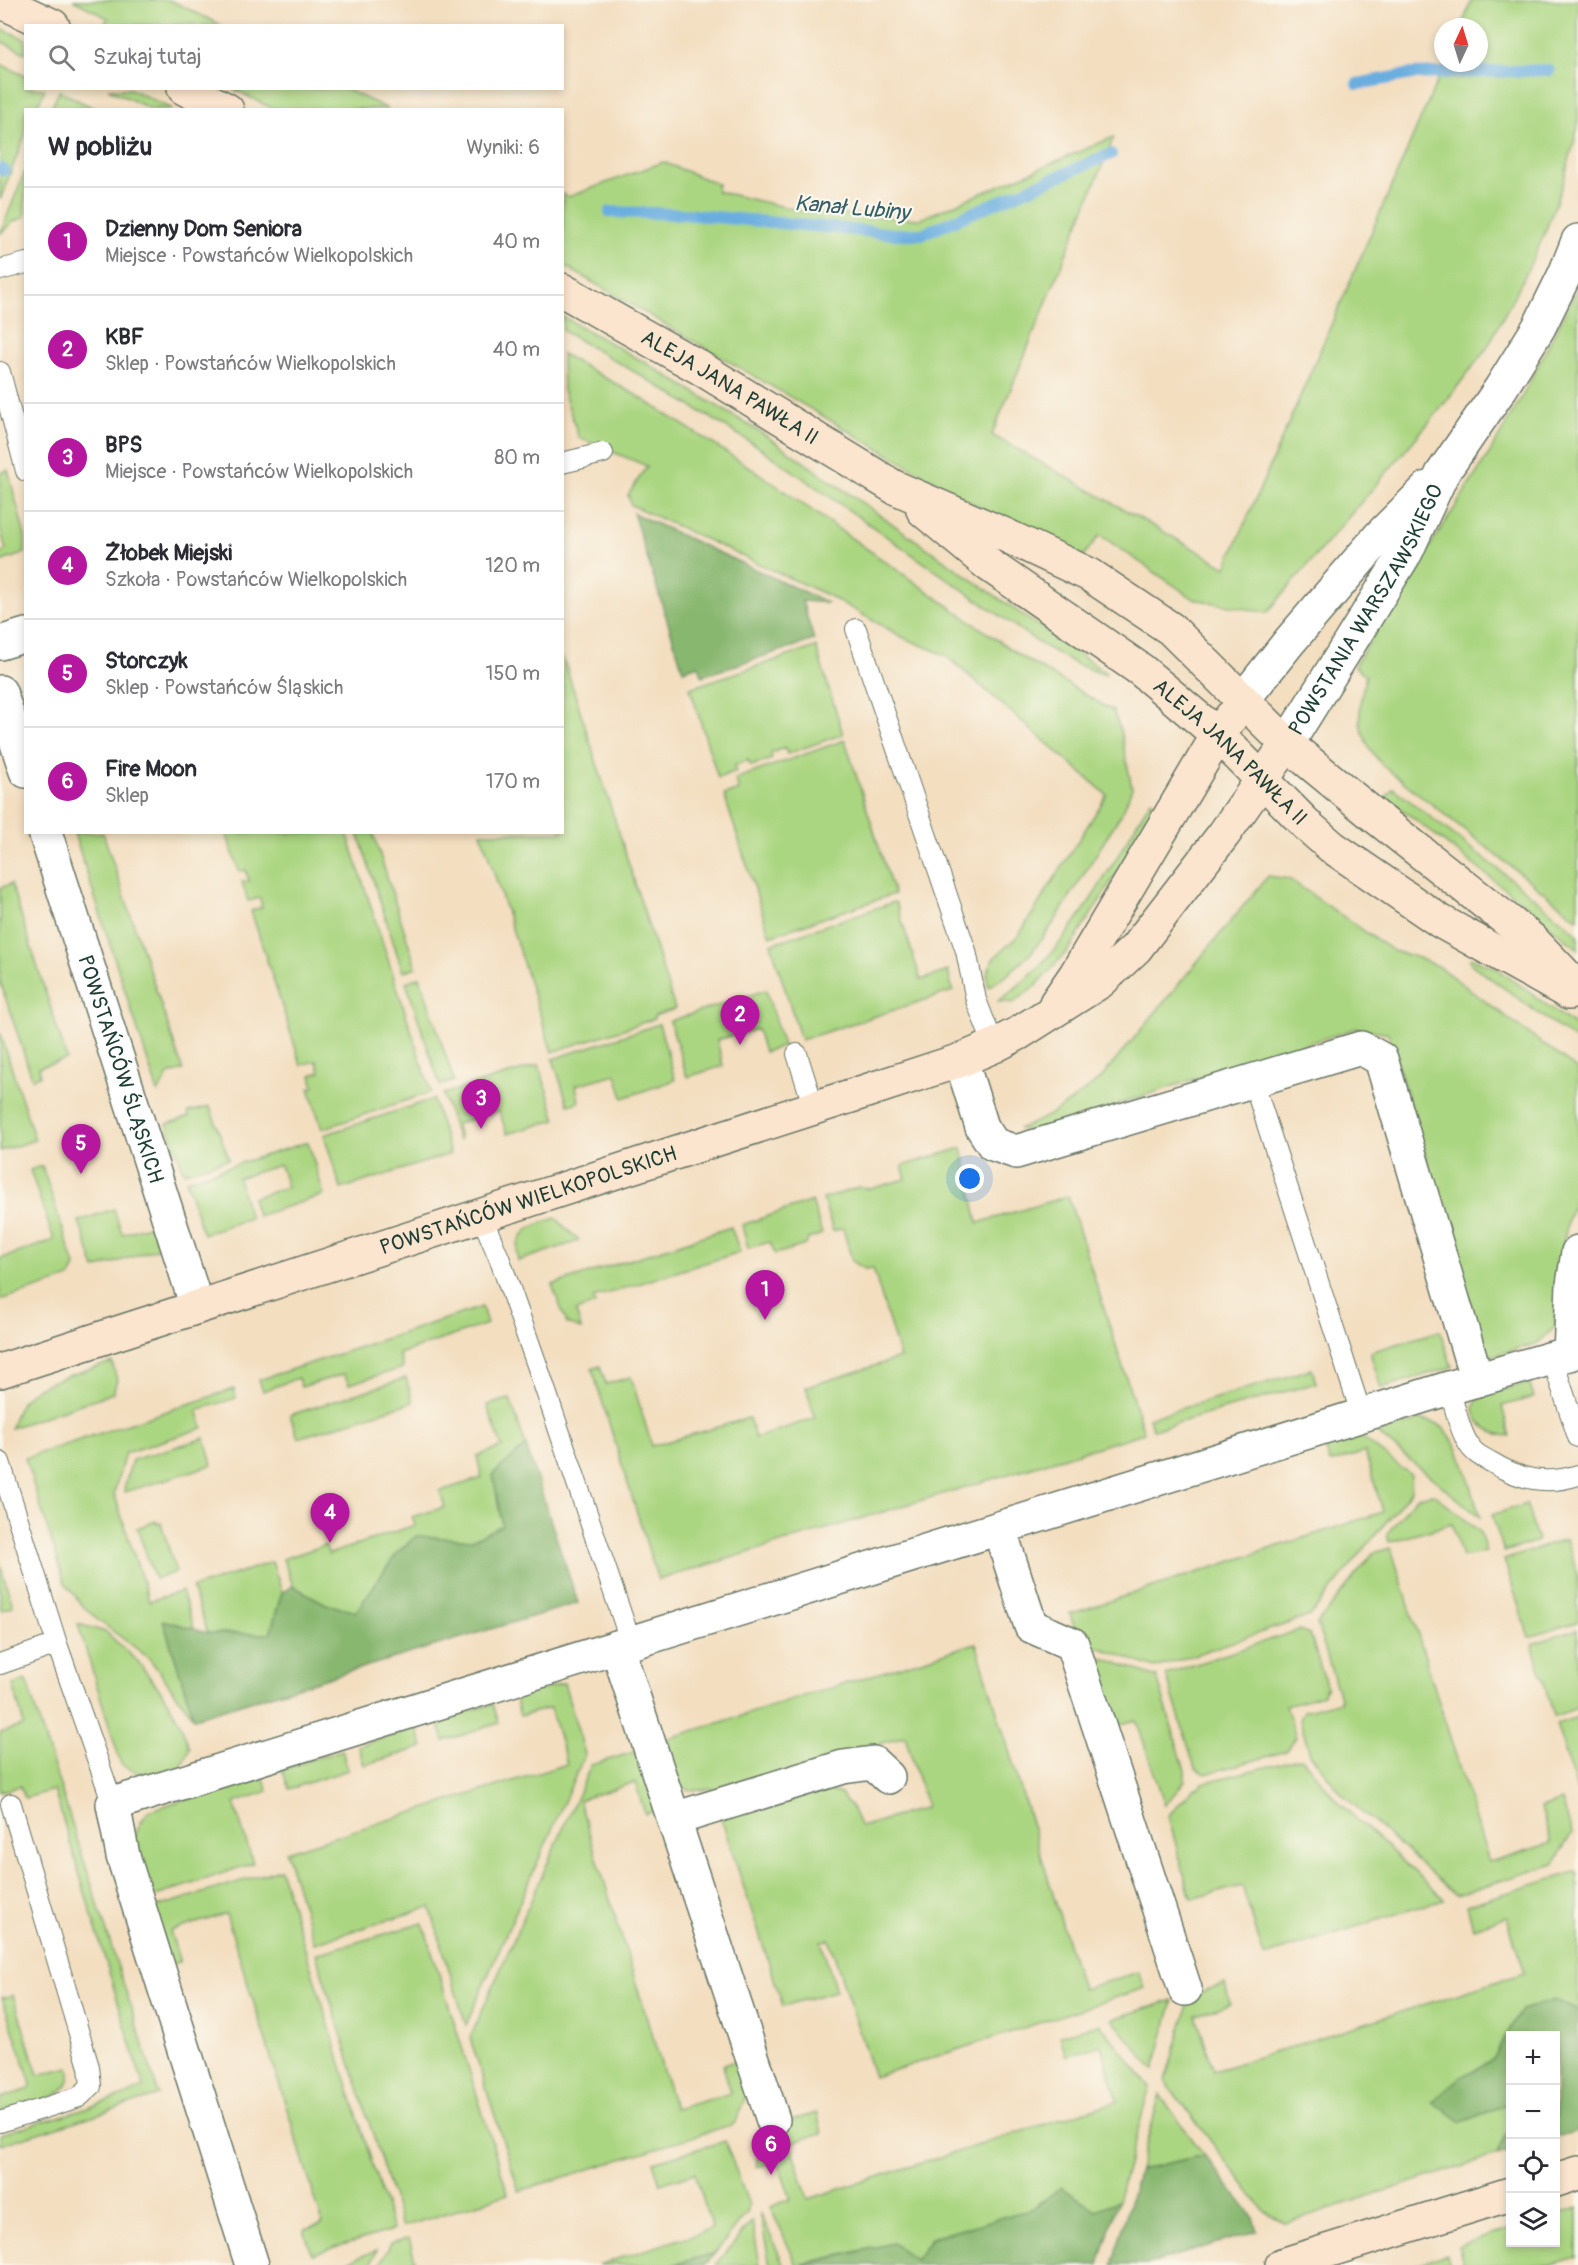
<!DOCTYPE html>
<html lang="pl">
<meta charset="utf-8">
<style>
:root{--surface:#fff;--page:#f7f7f7;--text:#2b2b33;--muted:#7c7c81;--line:#e1e1e2;--accent:#b5179e}
body{margin:0;font-family:Pangolin,sans-serif;background:var(--page);color:var(--text)}
.controls{position:absolute;right:18px;bottom:18px;display:grid;overflow:hidden;border-radius:0px;box-shadow:0 3px 9px #0003}
.controls button{width:54px;height:54px;display:grid;place-items:center;padding:0;border:0;border-bottom:2px solid var(--line);background:var(--surface);color:var(--text);font:30px sans-serif}
.compass{position:absolute;left:1434px;top:18px;width:54px;height:54px;border-radius:50%;background:var(--surface);box-shadow:0 3px 9px #0003;rotate:4deg}
.you{position:absolute;left:970px;top:1179px;width:21px;height:21px;margin:-15px;border:4px solid #fff;border-radius:50%;background:#1a73e8;box-shadow:0 0 0 9px #1a73e833}
.badge{display:grid;place-items:center;width:39px;height:39px;border-radius:50%;background:var(--accent);color:#fff;font-size:20px;font-weight:700}
.pin{position:absolute;translate:-50% -50px;filter:drop-shadow(0 2px 3px #0008)}
.pin::after{content:'';position:absolute;top:32px;width:21px;height:18px;background:inherit;clip-path:polygon(0 0,100% 0,50% 100%)}
.list{margin:0;padding:0;list-style:none}
h2{display:flex;justify-content:space-between;align-items:center;height:78px;margin:0;padding:0 24px;font-size:26px}
h2 small{font-size:20px;font-weight:400;color:var(--muted)}
.list li{display:grid;grid-template-columns:39px 1fr auto;gap:18px;align-items:center;box-sizing:border-box;height:108px;padding:0 24px;border-top:2px solid var(--line)}
.list b{display:block;font-size:22px;white-space:nowrap}
.list p{margin:0;font-size:20px;white-space:nowrap;color:var(--muted)}
.list em{font-size:20px;font-style:normal;color:var(--muted)}
.icon{flex:none;width:33px;height:33px;fill:none;stroke:currentColor;stroke-width:2;stroke-linecap:round;stroke-linejoin:round}
.map{position:relative;flex:none;width:1578px;height:2265px;overflow:hidden}
.search{position:absolute;background:var(--surface);box-shadow:0 3px 9px #0003;left:24px;top:24px;width:540px;height:66px;display:flex;align-items:center;gap:15px;box-sizing:border-box;padding:0 21px;border-radius:0px;color:var(--muted);font-size:22px}
.panel{position:absolute;background:var(--surface);box-shadow:0 3px 9px #0003;left:24px;top:108px;width:540px;height:726px;border-radius:0px}
.map>svg:first-child{display:block}
</style>
<div class="map">
<svg width="1578" height="2265" viewBox="0 0 1578 2265">
<rect width="100%" height="100%" fill="#fbf7ec"/>
<filter id="ink" filterUnits="userSpaceOnUse"><feTurbulence type="fractalNoise" baseFrequency=".0167" numOctaves="2"/><feDisplacementMap in="SourceGraphic" scale="12" xChannelSelector="R" yChannelSelector="G"/><feConvolveMatrix kernelMatrix="1 2 1 2 8 2 1 2 1" color-interpolation-filters="sRGB"/></filter>
<filter id="wash" filterUnits="userSpaceOnUse"><feTurbulence type="fractalNoise" baseFrequency=".008" numOctaves="4" result="noise"/><feDisplacementMap in="SourceGraphic" scale="24" xChannelSelector="R" yChannelSelector="G"/><feGaussianBlur stdDeviation="1.35" result="paint"/><feColorMatrix in="noise" values="0 0 0 0 0 0 0 0 0 0 0 0 0 0 0 0 0 1.4 0 .05"/><feComposite in="paint" operator="in"/></filter>
<g filter="url(#wash)">
<rect width="100%" height="100%" fill="#f3dec0"/>
<path fill="#abd681" stroke="#658a5a" stroke-width="1.5" d="M 73,0 L 170,0 L 221,25 L 104,25 L 108,18 Z
M 1472,0 L 1578,0 L 1578,127 L 1564,180 L 1544,235 L 1527,271 L 1487,348 L 1437,413 L 1267,613 L 1194,599 L 1100,535 L 1083,556 L 1005,522 L 563,265 L 563,194 L 568,197 L 663,162 L 718,184 L 716,191 L 806,212 L 920,219 L 1114,137 L 992,435 L 1226,567 L 1445,63 L 1479,63 L 1479,27 L 1461,27 Z
M 0,28 L 25,39 L 25,53 L 0,41 Z
M 0,64 L 25,76 L 26,88 L 45,89 L 36,109 L 26,110 L 25,135 L 0,200 Z
M 108,89 L 130,89 L 173,109 L 151,109 Z
M 233,89 L 346,89 L 388,109 L 274,109 Z
M 59,91 L 96,109 L 51,109 Z
M 25,171 L 25,217 L 13,222 L 0,234 Z
M 1578,287 L 1578,919 L 1383,766 C 1355,734 1356,714 1366,675 L 1354,666 L 1489,454 L 1524,393 Z
M 563,317 L 646,363 L 765,435 L 1106,673 L 1105,675 L 1076,664 L 1042,645 L 757,446 L 640,375 L 563,331 Z
M 562,354 L 636,395 L 754,470 L 1022,657 L 1113,711 L 1120,729 L 1132,788 L 1123,811 L 1053,924 L 1031,953 L 1005,977 L 988,987 L 987,975 L 993,959 L 1019,935 L 1107,795 L 945,655 L 904,638 L 833,598 L 631,505 L 628,495 L 647,466 L 579,438 L 563,390 Z
M 8,470 L 25,536 L 25,553 L 0,562 L 0,553 L 6,550 L 0,528 L 0,473 Z
M 816,647 L 843,734 L 787,754 L 785,748 L 771,753 L 772,759 L 751,766 L 748,760 L 734,766 L 736,771 L 718,778 L 690,688 Z
M 563,657 L 675,1009 L 654,1016 L 654,1019 L 552,1052 L 481,833 L 562,832 Z
M 845,740 L 894,894 L 770,936 L 724,795 L 739,790 L 735,779 Z
M 1393,788 L 1520,886 L 1578,934 L 1578,949 L 1514,896 L 1386,797 Z
M 1151,800 L 1159,806 L 1070,948 L 1036,986 L 1013,1003 L 998,1001 C 1069,953 1107,871 1151,800 Z
M 74,833 L 103,833 L 183,1070 L 168,1075 L 158,1093 Z
M 226,833 L 347,833 L 431,1092 L 322,1129 L 309,1088 L 314,1087 L 311,1075 L 320,1072 L 317,1061 L 301,1065 L 251,911 L 262,907 L 260,898 L 248,901 L 242,882 L 249,881 L 246,870 L 239,871 Z
M 358,833 L 373,833 L 416,967 L 403,972 Z
M 1268,876 L 1289,879 L 1393,951 L 1416,957 L 1439,967 L 1578,1070 L 1578,1188 L 1568,1219 L 1560,1263 L 1555,1327 L 1538,1343 L 1492,1356 L 1485,1353 L 1388,1033 L 1357,1028 L 1170,1087 L 1045,1129 L 1031,1131 L 1018,1129 C 1050,1118 1076,1099 1102,1077 Z
M 11,884 L 67,1059 L 39,1067 L 40,1076 L 32,1078 L 0,981 L 0,888 Z
M 894,902 L 896,903 L 921,980 L 948,971 L 953,991 L 801,1040 L 771,944 Z
M 1472,958 L 1498,969 L 1578,1028 L 1578,1042 L 1471,964 L 1470,960 Z
M 420,977 L 454,1081 L 440,1085 L 406,982 Z
M 766,990 L 783,1046 L 764,1052 L 757,1029 L 717,1040 L 723,1066 L 687,1077 L 670,1021 Z
M 659,1024 L 675,1080 L 623,1098 L 616,1074 L 576,1085 L 579,1102 L 568,1105 L 553,1059 Z
M 0,1032 L 35,1140 L 0,1151 Z
M 539,1065 L 556,1120 L 507,1134 L 499,1111 L 456,1124 L 460,1139 L 458,1140 L 443,1094 Z
M 433,1099 L 450,1154 L 341,1189 L 324,1135 Z
M 210,1107 L 229,1159 L 184,1172 L 167,1124 L 189,1117 L 188,1112 Z
M 308,1142 L 324,1195 L 257,1216 L 252,1198 L 287,1187 L 280,1165 L 238,1178 L 250,1218 L 203,1234 L 186,1180 Z
M 962,1148 L 978,1223 L 1068,1196 L 1144,1433 L 658,1580 L 592,1369 L 600,1366 L 606,1384 L 631,1377 L 652,1446 L 749,1418 L 755,1438 L 815,1418 L 806,1387 L 900,1358 L 873,1268 L 865,1269 L 852,1261 L 843,1228 L 833,1231 L 823,1199 L 859,1187 L 870,1189 L 906,1179 L 902,1166 Z
M 42,1166 L 75,1266 L 70,1278 L 0,1300 L 0,1259 L 54,1240 L 30,1170 Z
M 812,1201 L 822,1234 L 808,1239 L 806,1245 L 775,1254 L 770,1242 L 748,1248 L 742,1225 Z
M 114,1209 L 122,1234 L 151,1225 L 159,1248 L 95,1269 L 79,1221 Z
M 556,1218 L 579,1241 L 518,1261 C 512,1232 533,1225 556,1218 Z
M 731,1227 L 740,1252 L 593,1298 L 595,1304 L 576,1311 L 581,1329 L 567,1324 L 552,1285 Z
M 482,1307 L 487,1324 L 399,1354 L 403,1368 L 349,1384 L 344,1374 L 301,1387 L 298,1378 L 263,1391 L 259,1380 Z
M 1440,1331 L 1452,1367 L 1381,1388 L 1370,1352 Z
M 112,1362 L 117,1380 L 113,1393 L 11,1428 C 14,1416 19,1403 28,1395 C 44,1380 90,1370 112,1362 Z
M 1312,1369 L 1316,1383 L 1153,1430 L 1149,1418 Z
M 406,1378 L 413,1402 L 298,1438 L 290,1415 Z
M 1529,1383 L 1534,1397 L 1502,1406 L 1510,1437 C 1504,1435 1498,1434 1492,1432 C 1478,1426 1465,1405 1483,1396 C 1496,1389 1515,1387 1529,1383 Z
M 234,1389 L 236,1398 L 197,1410 L 203,1428 L 125,1453 L 114,1493 L 149,1601 L 182,1591 L 194,1629 L 163,1621 L 194,1718 L 149,1658 L 98,1620 L 83,1606 L 65,1583 L 25,1458 Z
M 510,1399 L 526,1446 L 493,1474 L 502,1525 L 472,1540 L 416,1536 L 397,1553 L 356,1612 L 326,1604 L 293,1586 L 283,1559 L 325,1545 L 329,1554 L 415,1525 L 412,1517 L 445,1507 L 440,1491 L 482,1478 L 477,1456 L 502,1447 L 487,1405 Z
M 1420,1420 C 1425,1421 1433,1422 1438,1424 C 1461,1438 1472,1492 1480,1517 L 1377,1433 Z
M 1361,1437 L 1411,1475 L 1411,1491 L 1310,1616 L 1155,1668 L 1079,1640 L 1070,1614 L 1383,1512 L 1365,1452 L 1330,1463 L 1325,1447 Z
M 205,1438 L 212,1465 L 125,1492 L 124,1489 L 132,1460 Z
M 1434,1494 L 1480,1532 L 1486,1552 L 1462,1557 L 1452,1524 L 1389,1542 L 1387,1534 L 1416,1497 Z
M 1526,1504 L 1538,1541 L 1504,1552 L 1492,1515 Z
M 156,1521 L 157,1524 L 161,1523 L 176,1572 L 155,1579 L 137,1528 Z
M 1566,1539 L 1578,1576 L 1578,1622 L 1529,1637 L 1504,1560 Z
M 1391,1548 L 1489,1862 L 1551,1843 L 1541,1808 L 1562,1801 L 1572,1833 L 1554,1864 L 1456,1895 L 1343,1795 L 1310,1754 L 1300,1720 L 1304,1711 L 1341,1701 L 1317,1624 L 1373,1553 Z
M 272,1562 L 282,1592 L 270,1634 L 208,1633 L 192,1588 Z
M 0,1564 L 13,1606 L 1,1610 L 0,1607 Z
M 78,1624 L 106,1632 L 138,1662 L 160,1690 L 178,1719 L 190,1748 L 181,1767 C 158,1774 142,1780 121,1764 Z
M 1578,1629 L 1578,1708 L 1554,1716 L 1532,1644 Z
M 1299,1630 L 1310,1634 L 1327,1688 L 1324,1690 L 1323,1695 L 1286,1705 L 1296,1737 L 1286,1751 L 1206,1774 L 1195,1768 L 1166,1674 Z
M 976,1643 L 1082,1989 L 1139,1972 L 1145,1988 L 874,2077 L 829,1939 L 821,1942 L 836,1991 L 783,2006 L 720,1815 L 816,1787 L 841,1794 L 853,1810 L 861,1827 L 927,1807 L 905,1736 L 714,1796 L 711,1788 C 671,1799 673,1771 663,1740 Z
M 1097,1656 L 1157,1677 L 1185,1771 L 1185,1781 L 1165,1805 L 1136,1720 L 1115,1726 L 1090,1666 Z
M 26,1680 L 159,2095 L 0,2145 L 0,2134 L 82,2110 L 144,2088 L 54,1790 L 25,1798 L 20,1786 L 0,1792 L 0,1733 L 24,1725 L 13,1685 Z
M 564,1683 L 585,1754 L 466,2025 L 430,1907 L 314,1943 L 286,1852 L 567,1764 L 550,1708 L 520,1716 L 515,1698 Z
M 493,1704 L 499,1723 L 444,1741 L 438,1721 Z
M 1578,1717 L 1578,1789 L 1577,1790 L 1556,1724 Z
M 417,1727 L 423,1747 L 364,1765 L 358,1746 Z
M 342,1750 L 348,1770 L 289,1789 L 282,1769 Z
M 637,1751 L 656,1810 L 645,1814 L 635,1782 L 579,1800 L 675,2109 L 731,2093 L 723,2065 L 742,2059 L 750,2087 L 734,2124 L 519,2191 L 470,2038 L 591,1765 Z
M 1302,1758 L 1338,1802 L 1444,1899 L 1264,1956 L 1242,1886 L 1191,1899 L 1168,1816 L 1194,1788 L 1199,1787 L 1202,1783 Z
M 262,1773 L 268,1791 L 234,1803 L 253,1863 L 147,1899 L 133,1840 L 141,1822 L 149,1811 Z
M 280,1869 L 393,2230 L 312,2254 L 304,2230 L 323,2224 L 226,1914 L 170,1931 L 180,1962 L 168,1965 L 151,1909 Z
M 1575,1872 L 1578,1873 L 1578,2011 L 1555,2000 L 1521,2010 L 1492,2060 L 1461,2077 L 1462,2122 L 1510,2103 L 1510,2128 L 1506,2132 L 1497,2155 L 1285,2223 L 1264,2211 L 1165,2081 L 1191,1995 L 1225,1984 L 1230,2004 L 1196,2015 L 1214,2071 L 1524,1973 L 1507,1917 L 1473,1928 L 1467,1905 Z
M 423,1923 L 508,2194 L 402,2227 L 316,1954 Z
M 13,1995 L 38,2075 L 69,2067 C 78,2100 23,2105 0,2112 L 0,2098 L 30,2089 L 31,2083 L 2,1998 Z
M 1173,2000 L 1154,2070 L 1112,2019 Z
M 1100,2024 L 1150,2087 L 1118,2201 L 1096,2210 L 1045,2199 L 1034,2208 L 932,2238 L 915,2261 L 893,2243 L 797,2265 L 770,2207 L 791,2199 L 777,2161 L 756,2168 L 758,2154 L 775,2125 L 817,2113 L 822,2133 L 790,2143 L 808,2199 L 1118,2101 L 1101,2045 L 1066,2056 L 1060,2035 Z
M 1160,2095 L 1204,2155 L 1139,2170 Z
M 725,2141 L 749,2205 L 747,2213 L 715,2253 L 673,2265 L 598,2265 L 712,2229 L 695,2173 L 660,2184 L 653,2162 Z
M 1578,2208 L 1578,2258 L 1553,2265 L 1464,2265 L 1458,2246 L 1510,2229 L 1510,2242 L 1556,2242 L 1556,2215 Z
M 760,2212 L 784,2265 L 770,2265 Z
M 752,2221 L 760,2265 L 716,2265 Z
M 409,2238 L 415,2260 L 402,2265 L 380,2265 L 391,2243 Z
M 377,2250 L 370,2265 L 340,2265 Z
M 1447,2254 L 1450,2265 L 1414,2265 Z"/>
<path fill="#88b76f" stroke="#547a52" stroke-width="1.5" d="M 633,513 L 828,603 L 802,601 L 814,640 L 702,676 L 699,665 L 683,670 Z
M 526,1446 L 578,1603 L 194,1718 L 163,1620 L 208,1633 L 270,1634 L 282,1592 L 293,1586 L 326,1604 L 356,1612 L 397,1553 L 416,1536 L 472,1540 L 502,1525 L 493,1474 Z
M 1555,2000 L 1578,2011 L 1578,2131 L 1556,2137 L 1556,2036 L 1510,2036 L 1510,2103 L 1462,2122 L 1432,2102 L 1461,2077 L 1492,2060 L 1521,2010 Z
M 1510,2128 L 1510,2151 L 1497,2155 L 1506,2132 Z
M 1204,2155 L 1253,2217 L 1257,2231 L 1146,2265 L 1112,2265 L 1139,2170 Z
M 1061,2187 L 1096,2210 L 1118,2201 L 1099,2265 L 803,2265 L 893,2243 L 915,2260 L 932,2238 L 1034,2208 Z
M 715,2253 L 705,2265 L 673,2265 Z"/>
<g fill="none" stroke-linecap="round" stroke-linejoin="round">
<path stroke="#6baee0" stroke-width="12" d="M 1357,84 L 1412,74 L 1549,70
M 0,169 L 4,170
M 610,212 L 684,214 L 896,234 L 922,234 L 1111,154"/>
</g>
</g>
<g filter="url(#ink)">
<g fill="none" stroke-linecap="round" stroke-linejoin="round">
<g stroke="#697565" stroke-width="22">
<path id="lane" d="M 0,270 L 26,263
M 0,372 L 26,471
M 562,463 L 603,453
M 856,629 L 966,951 L 976,1000 L 994,1046
M 797,1054 L 814,1108
M 1253,1081 L 1362,1416
M 481,1215 L 500,1260 L 537,1365 L 631,1643
M 1552,1358 L 1578,1437
M 1449,1388 C 1455,1406 1461,1440 1475,1452 C 1479,1456 1486,1459 1491,1462 C 1519,1479 1545,1486 1578,1475
M 0,1462 L 57,1644 L 113,1804
M 0,1664 L 57,1644
M 0,2122 L 79,2097 L 91,2086 L 89,2067 L 11,1804"/>
</g>
<g stroke="#697565" stroke-width="36">
<g id="street">
<path d="M 0,643 L 26,635"/>
<path d="M 0,692 L 26,771"/>
<path d="M 1242,701 L 1289,642 L 1379,537 L 1428,488"/>
<path id="s1" d="M 1287,744 L 1406,552 L 1442,474 L 1501,388 L 1539,327 L 1565,274 L 1578,241"/>
<path id="s2" d="M 45,832 L 197,1307"/>
<path d="M 961,1060 L 982,1127 L 993,1144 L 1016,1152 L 1361,1048 L 1381,1059 L 1477,1380"/>
<path d="M 999,1528 L 1031,1626 L 1072,1644 L 1185,1989"/>
<path d="M 617,1647 L 773,2120"/>
<path d="M 674,1819 L 843,1767 L 873,1763 L 888,1777"/>
<path d="M 252,2265 L 123,1856 L 113,1804 L 1449,1388 L 1552,1358 L 1570,1354 L 1573,1285 L 1578,1252"/>
</g>
</g>
<g stroke="#697565" stroke-width="36">
<g id="secondary">
<path d="M 0,1 L 53,26"/>
<path d="M 184,88 L 227,110"/>
<path id="s3" d="M 562,290 L 697,366 L 894,487 L 1005,535 L 1090,575 L 1171,629 L 1287,744 L 1376,817 L 1531,939 L 1578,988"/>
<path id="s4" d="M 923,510 L 989,565 L 1141,670 L 1218,735 L 1309,827 L 1332,847 L 1440,921 L 1569,993"/>
<path d="M 1056,1003 L 1076,974 L 1218,735 L 1231,717"/>
<path id="s5" d="M 0,1371 L 860,1093 L 961,1060 L 994,1046 L 1019,1033 L 1101,981 L 1136,948 L 1224,834 L 1287,744"/>
<path d="M 1556,2180 L 1578,2173"/>
<path d="M 1282,2265 L 1510,2194"/>
</g>
</g>
<use href="#lane" stroke="#fff" stroke-width="20"/>
<use href="#street" stroke="#fff" stroke-width="33"/>
<use href="#secondary" stroke="#fce5cf" stroke-width="33"/>
</g>
</g>
<g text-anchor="middle" stroke-width="4.5" stroke-linejoin="round" paint-order="stroke">
<g font-size="21" fill="#1f3d34" stroke="#fbf7ec">
<text dy="7" stroke="none"><textPath href="#s3" startOffset="194">ALEJA JANA PAWŁA II</textPath></text>
<text dy="7" stroke="none"><textPath href="#s1" startOffset="156">POWSTANIA WARSZAWSKIEGO</textPath></text>
<text dy="7" stroke="none"><textPath href="#s4" startOffset="392">ALEJA JANA PAWŁA II</textPath></text>
<text dy="7" stroke="none"><textPath href="#s2" startOffset="249">POWSTAŃCÓW ŚLĄSKICH</textPath></text>
<text dy="7" stroke="none"><textPath href="#s5" startOffset="555">POWSTAŃCÓW WIELKOPOLSKICH</textPath></text>
</g>
<g font-size="22" font-style="italic" fill="#365f68" stroke="#fbf7ec">
<text transform="translate(852 207) rotate(5)" y="8">Kanał Lubiny</text>
</g>
</g>
</svg>
<div class="controls">
<button>+</button>
<button>−</button>
<button><svg class="icon" aria-label="locate" viewBox="0 0 24 24"><circle cx="12" cy="12" r="6"/><path d="M12 2v4M12 18v4M2 12h4M18 12h4"/></svg></button>
<button><svg class="icon" aria-label="layers" viewBox="0 0 24 24"><path d="M12 4l9 5-9 5-9-5zM3 14l9 5 9-5"/></svg></button>
</div>
<svg class="compass" viewBox="-18 -18 36 36"><path d="M0-13l5 13h-10z" fill="#e53935"/><path d="M0 13l5-13h-10z" fill="#7c7c81"/></svg>
<div class="you"></div>
<div class="pin badge" style="left:765px;top:1320px">1</div>
<div class="pin badge" style="left:740px;top:1045px">2</div>
<div class="pin badge" style="left:481px;top:1129px">3</div>
<div class="pin badge" style="left:330px;top:1543px">4</div>
<div class="pin badge" style="left:81px;top:1174px">5</div>
<div class="pin badge" style="left:771px;top:2175px">6</div>
<div class="search"><svg class="icon" aria-label="search" viewBox="0 0 24 24"><circle cx="10" cy="10" r="6"/><path d="M15 15l6 6"/></svg>Szukaj tutaj</div>
<section class="panel">
<h2>W pobliżu<small>Wyniki: 6</small></h2>
<ul class="list">
<li><span class="badge">1</span><div><b>Dzienny Dom Seniora</b><p>Miejsce · Powstańców Wielkopolskich</p></div><em>40 m</em></li>
<li><span class="badge">2</span><div><b>KBF</b><p>Sklep · Powstańców Wielkopolskich</p></div><em>40 m</em></li>
<li><span class="badge">3</span><div><b>BPS</b><p>Miejsce · Powstańców Wielkopolskich</p></div><em>80 m</em></li>
<li><span class="badge">4</span><div><b>Żłobek Miejski</b><p>Szkoła · Powstańców Wielkopolskich</p></div><em>120 m</em></li>
<li><span class="badge">5</span><div><b>Storczyk</b><p>Sklep · Powstańców Śląskich</p></div><em>150 m</em></li>
<li><span class="badge">6</span><div><b>Fire Moon</b><p>Sklep</p></div><em>170 m</em></li>
</ul>
</section>
</div>
